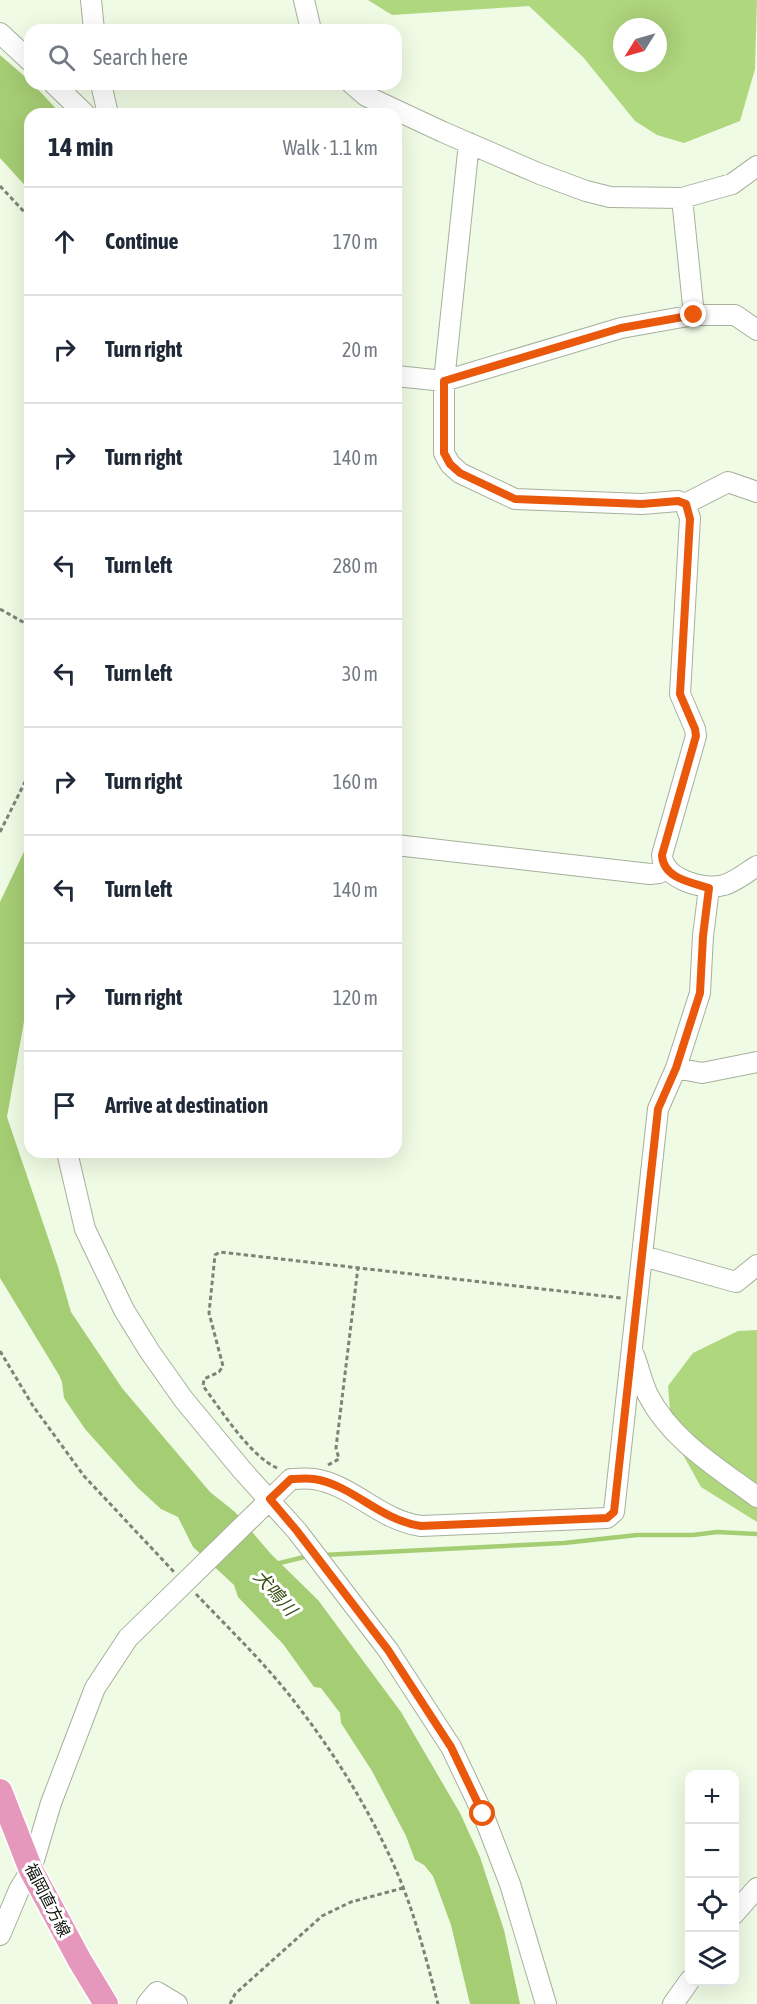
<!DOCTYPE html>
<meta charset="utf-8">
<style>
:root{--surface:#fff;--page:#f6f6f7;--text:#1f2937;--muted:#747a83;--line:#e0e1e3}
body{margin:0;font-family:"Asap Condensed","Noto Sans JP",sans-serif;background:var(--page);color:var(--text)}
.controls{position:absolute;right:18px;bottom:18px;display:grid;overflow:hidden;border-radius:12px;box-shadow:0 6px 24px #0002}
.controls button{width:54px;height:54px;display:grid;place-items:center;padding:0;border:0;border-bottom:2px solid var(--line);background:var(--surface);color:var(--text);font:30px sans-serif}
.compass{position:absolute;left:613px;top:18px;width:54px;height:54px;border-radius:50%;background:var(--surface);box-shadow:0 6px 24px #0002;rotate:233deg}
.stop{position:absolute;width:18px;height:18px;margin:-14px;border:4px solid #ea580c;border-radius:50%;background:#fff}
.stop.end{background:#ea580c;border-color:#fff;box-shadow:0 2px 6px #0008}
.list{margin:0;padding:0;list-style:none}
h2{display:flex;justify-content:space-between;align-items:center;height:78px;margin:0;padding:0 24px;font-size:26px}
h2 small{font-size:20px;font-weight:400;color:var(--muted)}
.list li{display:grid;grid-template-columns:39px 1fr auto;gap:18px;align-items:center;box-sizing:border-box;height:108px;padding:0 24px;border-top:2px solid var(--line)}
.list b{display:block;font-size:22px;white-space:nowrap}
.list em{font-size:20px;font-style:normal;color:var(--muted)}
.icon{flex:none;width:33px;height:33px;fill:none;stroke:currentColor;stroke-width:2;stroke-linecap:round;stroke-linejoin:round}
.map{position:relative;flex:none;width:757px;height:2004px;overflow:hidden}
.search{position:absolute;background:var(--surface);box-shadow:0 6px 24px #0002;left:24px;top:24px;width:378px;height:66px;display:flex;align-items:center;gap:15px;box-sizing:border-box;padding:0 21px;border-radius:18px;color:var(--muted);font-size:22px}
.panel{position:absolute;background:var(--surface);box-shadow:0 6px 24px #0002;left:24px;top:108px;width:378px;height:1050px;border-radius:18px}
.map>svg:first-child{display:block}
</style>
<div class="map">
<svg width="757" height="2004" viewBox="0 0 757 2004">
<rect width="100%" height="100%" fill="#f0fbe5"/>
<path fill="#afd77d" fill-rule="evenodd" d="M 368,0 L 757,0 L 755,69 L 740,121 L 684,143 L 657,135 L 635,121 L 583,57 L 529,6 L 392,15 ZM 622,27 L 658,27 L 658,63 L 622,63 Z
M 757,1330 L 757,1522 L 701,1487 L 672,1435 L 668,1386 L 693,1353 L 738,1331 Z"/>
<path fill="#a5cd74" d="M 0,55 L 30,81 L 30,84 L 34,85 L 61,114 L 30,114 L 30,191 L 0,158 Z
M 30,839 L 30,988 L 7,1117 L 58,1267 L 71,1312 L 122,1388 L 210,1492 L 235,1512 L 271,1554 L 318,1600 L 401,1712 L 460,1813 L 480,1857 L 504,1930 L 520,2004 L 470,2004 L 451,1925 L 433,1876 L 424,1865 L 415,1860 L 406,1836 L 372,1771 L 341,1723 L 340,1713 L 321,1688 L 314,1687 L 283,1644 L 238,1597 L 234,1585 L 193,1547 L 178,1517 L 161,1509 L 138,1488 L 85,1429 L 64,1398 L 62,1382 L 59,1375 L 0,1278 L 0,902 Z"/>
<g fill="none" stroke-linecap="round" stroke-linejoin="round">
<path stroke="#a5cd74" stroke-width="4.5" d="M 323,1555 L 564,1543 L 637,1535 L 693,1535 L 717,1532 L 757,1534
M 276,1564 L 308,1556"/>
<g stroke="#a6b09c" stroke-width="22">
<path id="minor" d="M 91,0 L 94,30
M 304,0 L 311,30
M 0,33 L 30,61
M 54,84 L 85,114
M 101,84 L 108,114
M 352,84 L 366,96 L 443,132 L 540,174 L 586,191 L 610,197 L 682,198 L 732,184 L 757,166
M 469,143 L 444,381 L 444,453 L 450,464 L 460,473 L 515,499 L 642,504 L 678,501 L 685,504 L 690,518 L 680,694 L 695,729 L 696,736 L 662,855 C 663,879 704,891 724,885 C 735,882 747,872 757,866
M 682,198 L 694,315
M 396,376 L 444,381 L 621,328 L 694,315 L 735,315 L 757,330
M 685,504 L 728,482 L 757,492
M 396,845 L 650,874 L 659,873 L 667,869
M 676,1068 L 702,1073 L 757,1062
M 67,1152 L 85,1229 L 124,1310 L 150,1352 L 184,1400 L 242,1470 L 297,1531 L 388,1650 L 451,1747 L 483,1814 L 510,1884 L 546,2004
M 643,1256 L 736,1282 L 757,1265
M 634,1355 C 639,1368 642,1383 648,1395 C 671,1440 718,1468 757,1497
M 734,1914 L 757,1888
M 0,1935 L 19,1890 L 31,1870 L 51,1803 L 95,1688 L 128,1638 L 291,1479 C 298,1479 307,1478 314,1479 C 353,1485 379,1520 421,1526 L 607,1518 L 614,1512 L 658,1109 L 676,1068 L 700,993 L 703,936 L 709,888
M 147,2004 L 157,1992 L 177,2004
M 673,2004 L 690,1980"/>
</g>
<g stroke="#fff" stroke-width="27">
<path id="major" d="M 0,1791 L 31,1870 L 80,1961 L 106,2004"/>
</g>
<path stroke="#7c8476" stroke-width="3" stroke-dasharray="4.5 3" stroke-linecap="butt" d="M 0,186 L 30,218
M 0,609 L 30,626
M 0,832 L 30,772
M 0,1351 L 33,1406 L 84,1476 L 174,1572
M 328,1465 L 339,1459 L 336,1448 L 358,1267
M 277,1468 C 249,1455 222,1411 203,1386 L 204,1379 L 219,1372 L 223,1366 L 209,1313 L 215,1255 L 220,1252 L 621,1298
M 196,1594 C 230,1630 267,1665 297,1705 C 338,1758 373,1816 399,1877 C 416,1918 427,1962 438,2004
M 230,2004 L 235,1994 L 322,1916 L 351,1902 L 403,1888"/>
<use href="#minor" stroke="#fff" stroke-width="20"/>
<use href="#major" stroke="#e598bb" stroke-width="24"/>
</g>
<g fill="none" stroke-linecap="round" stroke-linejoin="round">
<path stroke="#ea580c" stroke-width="8" d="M 483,1814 L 451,1747 L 388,1650 L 297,1531 L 270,1499 L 291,1479 C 298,1479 307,1478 314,1479 C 353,1485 379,1520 421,1526 L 607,1518 L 614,1512 L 658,1109 L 676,1068 L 700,993 L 703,936 L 709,888 C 690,882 663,878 662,855 L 696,736 L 695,729 L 680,694 L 690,519 L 686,504 L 678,501 L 642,504 L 515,499 L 460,473 L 450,464 L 444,453 L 444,381 L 621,328 L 694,315"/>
</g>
<g text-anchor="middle" stroke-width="6" stroke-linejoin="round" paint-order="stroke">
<g font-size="16" fill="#0c1009" stroke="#fff">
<text transform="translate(48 1900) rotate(63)" y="6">福岡直方線</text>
</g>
<g font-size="18" font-style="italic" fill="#395112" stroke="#fff">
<text transform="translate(275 1593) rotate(48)" y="6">犬鳴川</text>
</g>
</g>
</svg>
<div class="controls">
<button>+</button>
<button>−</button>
<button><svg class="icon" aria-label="locate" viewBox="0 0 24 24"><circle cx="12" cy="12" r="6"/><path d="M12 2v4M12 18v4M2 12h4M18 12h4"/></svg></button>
<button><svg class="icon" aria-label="layers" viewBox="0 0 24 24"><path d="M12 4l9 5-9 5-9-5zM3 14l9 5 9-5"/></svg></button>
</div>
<svg class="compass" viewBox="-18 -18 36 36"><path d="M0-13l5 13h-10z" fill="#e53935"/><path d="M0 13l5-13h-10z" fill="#747a83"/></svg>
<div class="stop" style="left:483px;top:1814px"></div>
<div class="stop end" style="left:694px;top:315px"></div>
<div class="search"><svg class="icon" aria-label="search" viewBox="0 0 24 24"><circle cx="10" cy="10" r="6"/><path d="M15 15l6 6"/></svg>Search here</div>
<section class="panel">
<h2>14 min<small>Walk · 1.1 km</small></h2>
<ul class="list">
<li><svg class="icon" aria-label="ahead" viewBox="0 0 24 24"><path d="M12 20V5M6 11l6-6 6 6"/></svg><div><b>Continue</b></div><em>170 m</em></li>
<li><svg class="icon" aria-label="right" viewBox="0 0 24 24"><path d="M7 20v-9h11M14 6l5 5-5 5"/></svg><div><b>Turn right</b></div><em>20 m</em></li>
<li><svg class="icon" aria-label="right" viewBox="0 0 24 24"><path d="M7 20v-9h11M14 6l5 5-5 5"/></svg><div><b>Turn right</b></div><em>140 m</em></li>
<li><svg class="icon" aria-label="left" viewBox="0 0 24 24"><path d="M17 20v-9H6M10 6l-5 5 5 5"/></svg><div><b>Turn left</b></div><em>280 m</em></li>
<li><svg class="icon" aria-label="left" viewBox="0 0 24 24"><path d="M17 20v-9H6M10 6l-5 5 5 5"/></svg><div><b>Turn left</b></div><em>30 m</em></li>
<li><svg class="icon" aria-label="right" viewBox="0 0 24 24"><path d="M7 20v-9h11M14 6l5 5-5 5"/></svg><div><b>Turn right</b></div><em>160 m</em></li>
<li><svg class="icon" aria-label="left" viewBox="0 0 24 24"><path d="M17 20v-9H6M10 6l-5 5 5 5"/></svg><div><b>Turn left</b></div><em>140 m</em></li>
<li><svg class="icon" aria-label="right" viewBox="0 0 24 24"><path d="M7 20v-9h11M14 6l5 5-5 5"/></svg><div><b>Turn right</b></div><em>120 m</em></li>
<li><svg class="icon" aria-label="arrive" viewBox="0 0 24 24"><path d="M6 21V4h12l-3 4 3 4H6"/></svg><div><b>Arrive at destination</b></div></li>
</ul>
</section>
</div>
